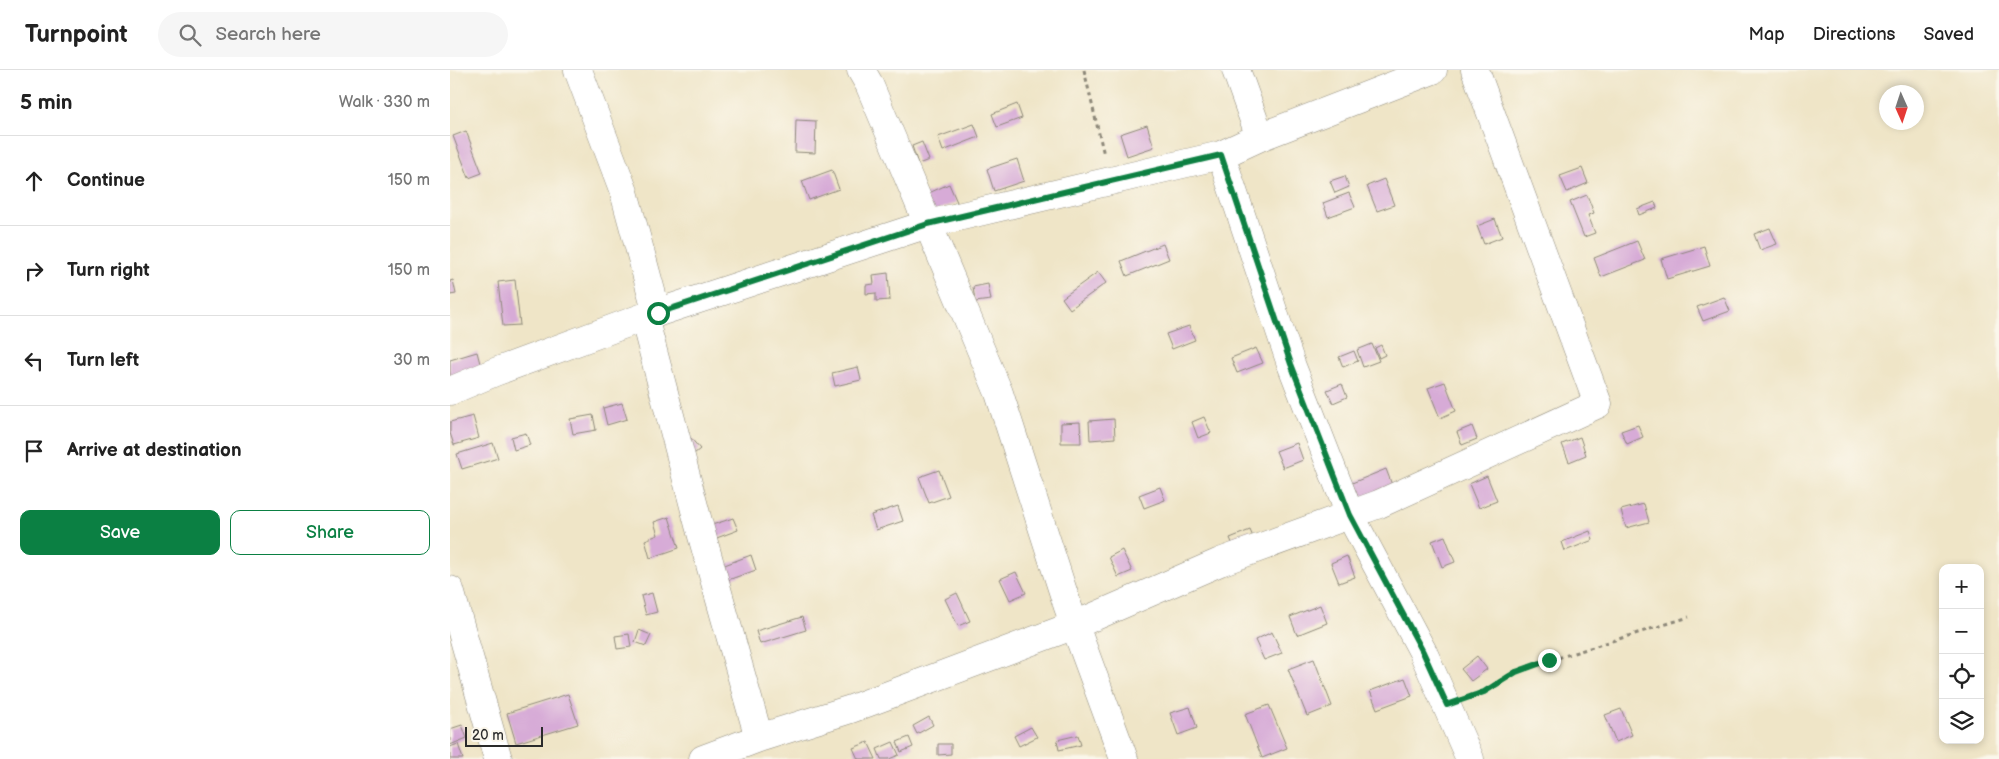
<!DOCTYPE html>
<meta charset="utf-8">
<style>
:root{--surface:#fff;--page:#f6f6f6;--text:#222;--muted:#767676;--line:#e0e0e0;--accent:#0b8043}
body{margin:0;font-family:"Balsamiq Sans",sans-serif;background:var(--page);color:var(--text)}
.controls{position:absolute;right:15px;bottom:15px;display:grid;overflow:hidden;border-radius:10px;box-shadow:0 2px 8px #0003}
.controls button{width:45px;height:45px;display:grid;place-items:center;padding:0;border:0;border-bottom:1px solid var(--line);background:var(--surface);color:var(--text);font:25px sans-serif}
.compass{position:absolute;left:1429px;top:15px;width:45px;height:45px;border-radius:50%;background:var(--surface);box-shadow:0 2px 8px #0003;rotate:177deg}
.scale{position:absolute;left:15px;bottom:12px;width:78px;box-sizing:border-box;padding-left:5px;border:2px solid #2b2b2b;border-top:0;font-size:14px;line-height:18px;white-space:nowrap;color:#2b2b2b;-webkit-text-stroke:4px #fbf7ec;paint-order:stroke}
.stop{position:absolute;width:15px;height:15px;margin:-11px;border:4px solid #0b8043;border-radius:50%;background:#fff}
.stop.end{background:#0b8043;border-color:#fff;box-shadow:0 1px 5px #0008}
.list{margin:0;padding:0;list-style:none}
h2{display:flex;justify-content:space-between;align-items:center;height:65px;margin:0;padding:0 20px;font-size:21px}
h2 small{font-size:16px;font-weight:400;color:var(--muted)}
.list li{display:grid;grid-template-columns:32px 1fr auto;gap:15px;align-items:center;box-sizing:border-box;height:90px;padding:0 20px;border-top:1px solid var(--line)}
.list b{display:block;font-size:19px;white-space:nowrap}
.list em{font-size:16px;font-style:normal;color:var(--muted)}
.actions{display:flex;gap:10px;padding:15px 20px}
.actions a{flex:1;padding:11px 0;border:1px solid var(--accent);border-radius:10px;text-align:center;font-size:18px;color:var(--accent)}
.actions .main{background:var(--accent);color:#fff}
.icon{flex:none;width:28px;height:28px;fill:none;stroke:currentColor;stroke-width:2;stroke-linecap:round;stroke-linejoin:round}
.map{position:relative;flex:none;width:1549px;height:689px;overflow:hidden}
header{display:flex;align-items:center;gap:30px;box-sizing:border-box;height:70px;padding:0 25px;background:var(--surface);border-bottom:1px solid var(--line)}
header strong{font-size:24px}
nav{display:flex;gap:28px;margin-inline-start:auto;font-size:18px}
.search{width:350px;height:45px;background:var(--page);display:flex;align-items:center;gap:12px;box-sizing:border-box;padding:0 18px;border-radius:28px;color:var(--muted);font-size:19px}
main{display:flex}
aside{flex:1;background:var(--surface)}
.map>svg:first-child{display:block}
</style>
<header>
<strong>Turnpoint</strong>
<div class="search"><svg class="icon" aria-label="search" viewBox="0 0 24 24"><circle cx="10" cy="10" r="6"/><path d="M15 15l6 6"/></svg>Search here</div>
<nav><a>Map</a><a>Directions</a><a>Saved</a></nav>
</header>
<main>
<aside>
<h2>5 min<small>Walk · 330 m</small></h2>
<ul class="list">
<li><svg class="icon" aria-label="ahead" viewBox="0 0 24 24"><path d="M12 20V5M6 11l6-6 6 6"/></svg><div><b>Continue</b></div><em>150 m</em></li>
<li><svg class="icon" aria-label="right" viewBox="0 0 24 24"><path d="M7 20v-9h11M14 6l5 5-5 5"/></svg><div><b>Turn right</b></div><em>150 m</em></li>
<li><svg class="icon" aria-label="left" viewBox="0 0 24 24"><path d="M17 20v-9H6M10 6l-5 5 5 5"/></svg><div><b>Turn left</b></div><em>30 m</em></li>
<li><svg class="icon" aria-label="arrive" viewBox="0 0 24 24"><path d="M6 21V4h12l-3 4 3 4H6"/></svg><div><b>Arrive at destination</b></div></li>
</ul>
<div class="actions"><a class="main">Save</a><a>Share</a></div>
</aside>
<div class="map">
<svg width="1549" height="689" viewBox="0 0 1549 689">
<rect width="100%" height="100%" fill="#fbf7ec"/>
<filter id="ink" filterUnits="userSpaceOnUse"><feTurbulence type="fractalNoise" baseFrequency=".02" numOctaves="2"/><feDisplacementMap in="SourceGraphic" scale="10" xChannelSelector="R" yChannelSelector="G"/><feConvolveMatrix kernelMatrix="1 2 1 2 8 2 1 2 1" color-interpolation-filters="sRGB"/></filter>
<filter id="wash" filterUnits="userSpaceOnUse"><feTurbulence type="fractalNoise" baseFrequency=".0096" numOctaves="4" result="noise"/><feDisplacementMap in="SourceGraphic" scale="20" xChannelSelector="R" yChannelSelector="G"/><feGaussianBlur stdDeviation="1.12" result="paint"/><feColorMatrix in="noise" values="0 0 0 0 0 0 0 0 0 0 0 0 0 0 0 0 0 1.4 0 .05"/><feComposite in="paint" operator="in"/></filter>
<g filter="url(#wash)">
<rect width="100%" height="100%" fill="#efe5c7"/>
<g id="blocks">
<path fill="#d7abd7" d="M 567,34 L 572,48 L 547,57 L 542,44 Z
M 346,50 L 366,51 L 365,83 L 345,82 Z
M 524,54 L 529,67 L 493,81 L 488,67 Z
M 697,55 L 704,77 L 677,86 L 670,64 Z
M 16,61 L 32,103 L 19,108 L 3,66 Z
M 472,72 L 479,90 L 468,94 L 462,76 Z
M 567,89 L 574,111 L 544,121 L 537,99 Z
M 1132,98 L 1138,113 L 1117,122 L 1110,106 Z
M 382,100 L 389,119 L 359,130 L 352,111 Z
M 895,106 L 899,117 L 885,123 L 880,111 Z
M 934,109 L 944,135 L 927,141 L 917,116 Z
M 499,114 L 507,132 L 480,144 L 472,126 Z
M 899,123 L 905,137 L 878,147 L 873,133 Z
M 1137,125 L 1144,143 L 1138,145 L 1145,163 L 1134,167 L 1120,132 Z
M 1205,132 L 1207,138 L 1189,145 L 1187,139 Z
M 1045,149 L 1052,167 L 1034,174 L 1027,156 Z
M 1320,158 L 1327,174 L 1310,180 L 1304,164 Z
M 1187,171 L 1195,190 L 1151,207 L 1144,188 Z
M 713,174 L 719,189 L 677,206 L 671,191 Z
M 1254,176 L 1260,196 L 1217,209 L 1211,189 Z
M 648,202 L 656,213 L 620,239 L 612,228 Z
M 438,203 L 440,230 L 426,231 L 426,223 L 416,224 L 416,215 L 424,214 L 423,205 Z
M 3,210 L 6,224 L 0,225 L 0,211 Z
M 65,210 L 70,255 L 53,256 L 48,212 Z
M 538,214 L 541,230 L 525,232 L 523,217 Z
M 1274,227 L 1280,241 L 1253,251 L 1247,237 Z
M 739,256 L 745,270 L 722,279 L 716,264 Z
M 922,274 L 929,291 L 913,297 L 907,280 Z
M 931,275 L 935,285 L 929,288 L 925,278 Z
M 806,278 L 813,293 L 787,303 L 781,288 Z
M 904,281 L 908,291 L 893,297 L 889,287 Z
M 27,282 L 31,297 L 0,306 L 0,290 Z
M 408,297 L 411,310 L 385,316 L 382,303 Z
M 995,312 L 1006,341 L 990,348 L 978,318 Z
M 892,314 L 897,327 L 883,333 L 877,320 Z
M 172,333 L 177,349 L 157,355 L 153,338 Z
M 143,345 L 146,360 L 123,364 L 120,349 Z
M 23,346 L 29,368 L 4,375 L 0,363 L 0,352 Z
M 754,347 L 761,363 L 748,368 L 742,352 Z
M 664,349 L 665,368 L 640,370 L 639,351 Z
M 630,352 L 631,373 L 611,373 L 611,353 Z
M 1188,355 L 1193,367 L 1177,374 L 1171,361 Z
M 1022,356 L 1027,369 L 1012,375 L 1007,362 Z
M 76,363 L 80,375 L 64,380 L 61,367 Z
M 240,367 L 250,379 L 244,384 L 234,372 Z
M 1130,367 L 1136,385 L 1119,392 L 1112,374 Z
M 43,373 L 48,388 L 12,399 L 7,384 Z
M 847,373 L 853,390 L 833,398 L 826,381 Z
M 936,399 L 945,423 L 912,436 L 902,413 Z
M 489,400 L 499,426 L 479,433 L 469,407 Z
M 1037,406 L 1047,431 L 1029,438 L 1019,414 Z
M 710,417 L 715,430 L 694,438 L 689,425 Z
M 1194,434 L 1199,452 L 1176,458 L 1171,440 Z
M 448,436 L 453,451 L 426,460 L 421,445 Z
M 219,447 L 229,478 L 200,488 L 195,470 L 208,465 L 204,452 Z
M 283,448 L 288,460 L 264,469 L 259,456 Z
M 800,460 L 805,472 L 785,480 L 780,468 Z
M 1140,461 L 1143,470 L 1115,481 L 1112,472 Z
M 995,466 L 1005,492 L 992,497 L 982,471 Z
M 672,480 L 682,501 L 668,507 L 659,487 Z
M 301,485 L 306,500 L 278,510 L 272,496 Z
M 897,486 L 905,507 L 889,513 L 881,493 Z
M 566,502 L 576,523 L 560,530 L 550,509 Z
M 202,523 L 207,542 L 196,545 L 191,526 Z
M 507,523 L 520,551 L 508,556 L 495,529 Z
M 870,535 L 877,553 L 847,565 L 840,547 Z
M 352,547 L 356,560 L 310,574 L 306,561 Z
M 189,560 L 201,565 L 196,576 L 185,572 Z
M 822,562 L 832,583 L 814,590 L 805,570 Z
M 179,564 L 181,577 L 167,579 L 165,566 Z
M 1027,586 L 1037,599 L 1021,611 L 1011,599 Z
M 864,589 L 882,636 L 857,646 L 838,599 Z
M 955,608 L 962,626 L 927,639 L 920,621 Z
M 118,624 L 128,654 L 66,673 L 57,643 Z
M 819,635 L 837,678 L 812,688 L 795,644 Z
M 740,637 L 747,658 L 728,665 L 720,643 Z
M 1171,639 L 1182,665 L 1166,672 L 1155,645 Z
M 479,647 L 483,655 L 467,664 L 463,656 Z
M 12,655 L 17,668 L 0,675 L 0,659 Z
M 581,657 L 587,667 L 569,676 L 564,666 Z
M 628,665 L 631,675 L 609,680 L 607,670 Z
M 459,667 L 463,677 L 451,682 L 447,672 Z
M 418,672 L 426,689 L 408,689 L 403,678 Z
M 443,672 L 449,685 L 439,689 L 431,689 L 427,679 Z
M 8,674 L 13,689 L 0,689 L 0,677 Z
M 488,674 L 501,674 L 501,684 L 488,685 Z"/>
</g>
</g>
<g filter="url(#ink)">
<use href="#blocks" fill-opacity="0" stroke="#8d8879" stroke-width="1"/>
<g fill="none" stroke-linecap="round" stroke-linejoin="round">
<g stroke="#8d8879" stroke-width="29">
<path id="minor" d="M 128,0 L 174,122 L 207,243
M 411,0 L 419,14 L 549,323 L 618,537 L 674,689
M 786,0 L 810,67
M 771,85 L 841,294 L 900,445 L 973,582 L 1020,689
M 194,247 L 250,459 L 309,668
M 0,321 L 45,302 L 194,247 L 478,154 L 771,85 L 810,67 L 983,0
M 0,520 L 48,689
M 253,689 L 309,668 L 401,639 L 625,555 L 770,492 L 929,434 L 1148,334 L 1025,0"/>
</g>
<path stroke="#8d8879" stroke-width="3" stroke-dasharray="4 4" stroke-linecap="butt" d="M 634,0 L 654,85
M 1021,626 L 1034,621 L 1066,601 L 1239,547"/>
<use href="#minor" stroke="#fff" stroke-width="28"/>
</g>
</g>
<g fill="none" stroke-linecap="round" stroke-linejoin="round" filter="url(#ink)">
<path stroke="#0b8043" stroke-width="6" d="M 208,243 L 478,154 L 771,85 L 841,294 L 900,445 L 973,582 L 997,635 L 1034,622 L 1066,602 L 1099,590"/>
</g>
</svg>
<div class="controls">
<button>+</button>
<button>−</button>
<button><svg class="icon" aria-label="locate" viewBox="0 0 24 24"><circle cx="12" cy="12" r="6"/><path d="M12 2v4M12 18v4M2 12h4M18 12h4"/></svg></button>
<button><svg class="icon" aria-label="layers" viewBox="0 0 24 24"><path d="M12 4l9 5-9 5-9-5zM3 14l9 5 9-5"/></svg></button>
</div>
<svg class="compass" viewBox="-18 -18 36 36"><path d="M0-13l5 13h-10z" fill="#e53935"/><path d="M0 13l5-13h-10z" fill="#767676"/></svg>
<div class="scale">20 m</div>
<div class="stop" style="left:208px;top:243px"></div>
<div class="stop end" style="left:1099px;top:590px"></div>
</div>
</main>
